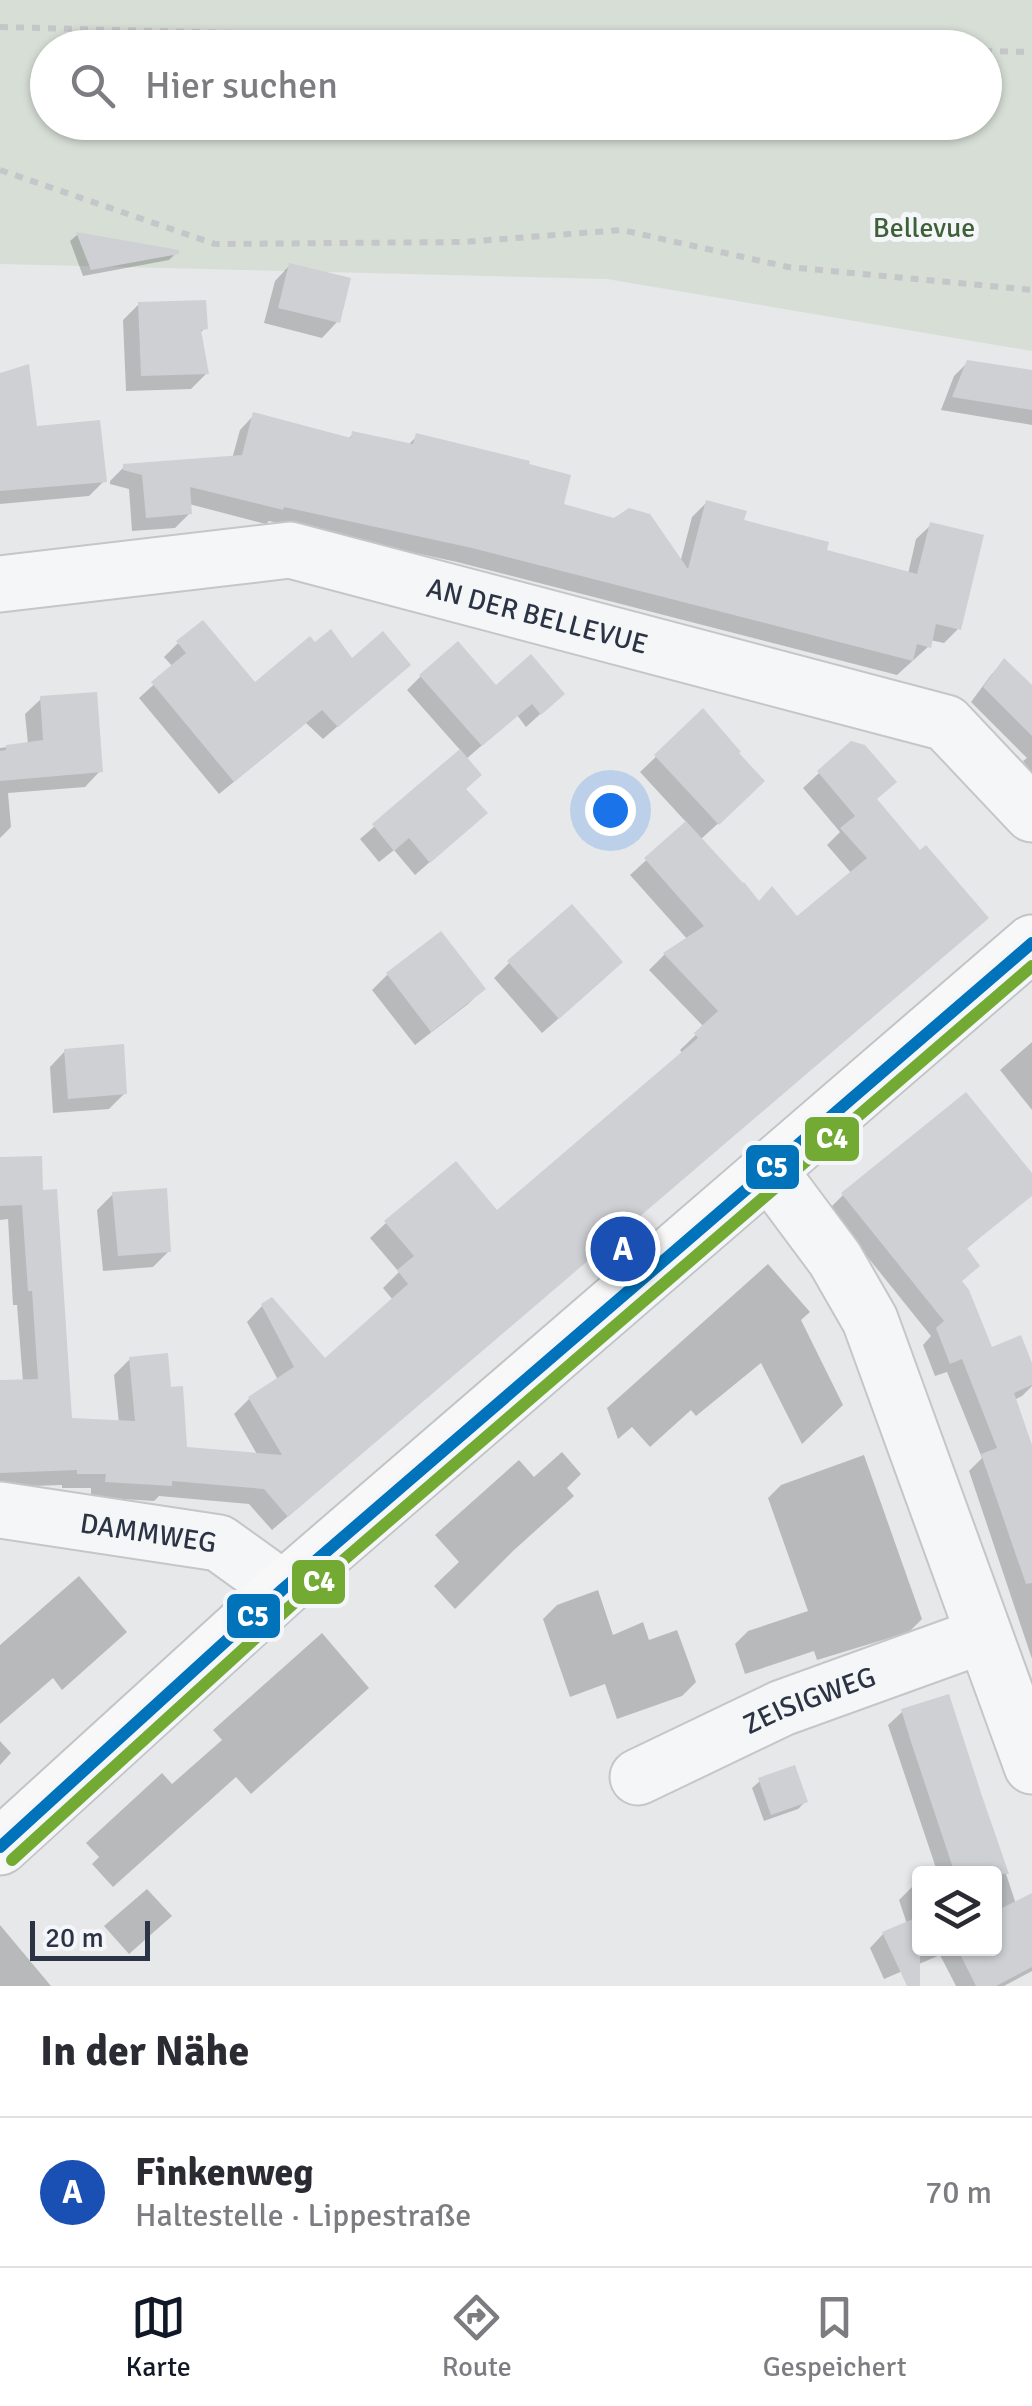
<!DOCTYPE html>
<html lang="de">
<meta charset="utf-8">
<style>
:root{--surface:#fff;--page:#f7f7f7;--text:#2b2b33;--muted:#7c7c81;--line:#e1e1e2;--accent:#111827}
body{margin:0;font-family:Signika,sans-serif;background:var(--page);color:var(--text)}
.controls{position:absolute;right:30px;bottom:30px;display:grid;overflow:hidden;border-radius:10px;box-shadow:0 2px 8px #0004}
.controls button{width:90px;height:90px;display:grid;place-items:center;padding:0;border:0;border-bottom:2px solid var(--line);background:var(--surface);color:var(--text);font:50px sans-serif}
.scale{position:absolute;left:30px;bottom:25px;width:120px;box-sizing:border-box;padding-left:10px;border:5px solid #2b3445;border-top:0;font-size:28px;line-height:35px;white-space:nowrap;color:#2b3445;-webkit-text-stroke:8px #f4f6f9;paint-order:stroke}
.you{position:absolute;left:610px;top:810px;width:35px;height:35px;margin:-25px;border:8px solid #fff;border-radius:50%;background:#1a73e8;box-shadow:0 0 0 15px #1a73e833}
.badge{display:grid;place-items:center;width:65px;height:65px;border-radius:50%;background:var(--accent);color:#fff;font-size:32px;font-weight:700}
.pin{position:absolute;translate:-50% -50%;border:5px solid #fff;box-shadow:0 2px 10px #0006}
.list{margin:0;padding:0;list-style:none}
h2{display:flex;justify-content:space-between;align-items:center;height:130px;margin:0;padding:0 40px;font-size:42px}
h2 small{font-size:32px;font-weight:400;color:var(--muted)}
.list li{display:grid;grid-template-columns:65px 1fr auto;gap:30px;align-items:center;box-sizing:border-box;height:150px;padding:0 40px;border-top:2px solid var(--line)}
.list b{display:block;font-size:38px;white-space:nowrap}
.list p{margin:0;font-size:32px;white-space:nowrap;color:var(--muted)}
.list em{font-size:32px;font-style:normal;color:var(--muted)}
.icon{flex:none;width:55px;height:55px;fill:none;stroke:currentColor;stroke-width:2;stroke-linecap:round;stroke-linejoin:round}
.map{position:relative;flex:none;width:1032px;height:1986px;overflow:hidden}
.search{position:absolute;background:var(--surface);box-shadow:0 2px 8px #0004;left:30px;right:30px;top:30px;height:110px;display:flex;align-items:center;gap:25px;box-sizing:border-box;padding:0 35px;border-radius:55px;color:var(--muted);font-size:38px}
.sheet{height:280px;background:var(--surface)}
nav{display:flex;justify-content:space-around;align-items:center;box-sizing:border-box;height:140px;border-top:2px solid var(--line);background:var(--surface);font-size:28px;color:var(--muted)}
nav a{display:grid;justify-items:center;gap:5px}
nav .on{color:var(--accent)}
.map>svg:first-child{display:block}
</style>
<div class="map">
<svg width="1032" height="1986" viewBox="0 0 1032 1986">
<rect width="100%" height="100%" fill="#e6e8ea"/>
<path fill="#d6ded6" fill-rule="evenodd" d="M 0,0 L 1032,0 L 1032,351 L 607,279 L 0,264 ZM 48,48 L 984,48 L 984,122 L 48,122 Z"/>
<path fill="#0003" d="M 77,235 L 176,253 L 169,260 L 83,276 L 70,241 Z
M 290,265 L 337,322 L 322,338 L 264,323 L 275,281 Z
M 139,304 L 205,328 L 199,334 L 207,373 L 191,389 L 126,391 L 123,320 Z
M 968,362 L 1032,373 L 1032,425 L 941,410 L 954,376 Z
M 254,415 L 347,440 L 353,434 L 407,446 L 417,436 L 680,563 L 692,517 L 706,503 L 741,522 L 824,551 L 908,574 L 916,539 L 931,525 L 958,629 L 944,643 L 930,640 L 929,646 L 897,675 L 457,562 L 269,521 L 266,524 L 189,504 L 190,513 L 175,528 L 132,531 L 129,489 L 110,484 L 110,481 L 125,466 L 232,459 L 240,430 Z
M 0,416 L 35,428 L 104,481 L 89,496 L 0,504 Z
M 178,643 L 255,686 L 315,645 L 393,678 L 323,739 L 306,723 L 219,794 L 139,698 L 173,667 L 164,657 Z
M 1004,661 L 1032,689 L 1032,773 L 1023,761 L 1027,758 L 971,702 L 991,675 Z
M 421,676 L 496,688 L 548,707 L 526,727 L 517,715 L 465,760 L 464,790 L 471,826 L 415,875 L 394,850 L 379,862 L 360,839 L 461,751 L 407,690 Z
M 41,699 L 100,771 L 85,787 L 8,793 L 11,827 L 0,838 L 0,748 L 28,744 L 25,714 Z
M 703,712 L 747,797 L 700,840 L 758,904 L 797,919 L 852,874 L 827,845 L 840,832 L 803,788 L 819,773 L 874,800 L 970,933 L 272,1530 L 249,1504 L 159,1496 L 154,1501 L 91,1497 L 91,1488 L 62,1488 L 62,1485 L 0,1487 L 0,1383 L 23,1382 L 17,1305 L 13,1305 L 8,1219 L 0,1220 L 0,1160 L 41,1193 L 70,1420 L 119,1423 L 114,1375 L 130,1359 L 169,1390 L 185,1449 L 258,1456 L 234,1414 L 249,1399 L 278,1380 L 247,1322 L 262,1306 L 324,1362 L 393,1300 L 383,1288 L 399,1272 L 370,1238 L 386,1223 L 456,1165 L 497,1213 L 683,1054 L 680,1050 L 704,1027 L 649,970 L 664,955 L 688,940 L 630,875 L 687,823 L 640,772 Z
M 509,963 L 605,978 L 542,1033 L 494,978 Z
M 387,975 L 483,989 L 468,1004 L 415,1045 L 372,990 Z
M 1032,1042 L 1032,1110 L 1000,1070 Z
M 65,1051 L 125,1093 L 109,1109 L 53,1113 L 50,1067 Z
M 1032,1180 L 1032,1193 L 965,1250 L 959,1282 L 990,1350 L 1032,1369 L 1032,1386 L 1022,1396 L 1014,1400 L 1032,1453 L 1032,1659 L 969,1471 L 982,1458 L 947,1372 L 935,1376 L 923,1345 L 931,1336 L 829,1209 L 843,1195 Z
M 113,1194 L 169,1251 L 153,1267 L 103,1271 L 97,1210 Z
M 768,1264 L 810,1312 L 801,1320 L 843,1405 L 802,1444 L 761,1363 L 696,1416 L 691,1410 L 650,1447 L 632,1427 L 618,1439 L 607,1408 Z
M 562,1452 L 581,1474 L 567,1488 L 574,1496 L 513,1551 L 455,1609 L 434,1586 L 459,1562 L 435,1535 L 519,1460 L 534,1477 Z
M 864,1455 L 922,1619 L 909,1632 L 817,1660 L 814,1651 L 745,1674 L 735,1644 L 748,1631 L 808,1611 L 768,1498 L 781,1485 Z
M 79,1576 L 127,1632 L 62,1690 L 53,1678 L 0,1724 L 0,1645 Z
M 598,1590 L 613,1635 L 643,1622 L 649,1640 L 677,1630 L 696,1682 L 682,1696 L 617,1719 L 605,1684 L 570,1697 L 543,1619 L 557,1605 Z
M 322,1633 L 369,1688 L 251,1794 L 236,1777 L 113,1887 L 92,1864 L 99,1857 L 86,1843 L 162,1773 L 172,1784 L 222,1740 L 213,1730 Z
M 947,1697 L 1016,1904 L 1032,1916 L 1032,1971 L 1004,1986 L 956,1986 L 940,1955 L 884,1979 L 870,1948 L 883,1934 L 907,1924 L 899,1900 L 913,1886 L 920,1884 L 920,1948 L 994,1948 L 994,1874 L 938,1874 L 888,1725 L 902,1712 Z
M 0,1741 L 11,1753 L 0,1765 Z
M 760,1781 L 805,1802 L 798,1809 L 764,1821 L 752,1788 Z
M 147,1889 L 172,1916 L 129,1954 L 104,1926 Z
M 0,1925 L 51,1986 L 0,1986 Z"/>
<path fill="#ced0d3" d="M 76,232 L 179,250 L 179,254 L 91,270 Z
M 289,263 L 351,278 L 340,323 L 278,308 Z
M 206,300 L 208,329 L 201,330 L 209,374 L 141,376 L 138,302 Z
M 967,360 L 1032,370 L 1032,410 L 952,397 Z
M 29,364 L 37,426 L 100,420 L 107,482 L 0,491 L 0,373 Z
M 253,412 L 351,438 L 352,431 L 413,444 L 416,433 L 530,461 L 529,464 L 571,475 L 564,504 L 614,518 L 629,508 L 650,514 L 688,569 L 706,500 L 747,511 L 744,520 L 829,542 L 827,550 L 917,574 L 930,522 L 984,535 L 961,630 L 936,624 L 931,648 L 917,644 L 913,661 L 472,548 L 284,507 L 283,510 L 190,487 L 192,514 L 146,518 L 142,475 L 123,470 L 123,464 L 242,455 Z
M 203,620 L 255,682 L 310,636 L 315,642 L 331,629 L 352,658 L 383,631 L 411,665 L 338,727 L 322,710 L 234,782 L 151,682 L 186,653 L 176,641 Z
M 458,641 L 496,685 L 531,654 L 565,694 L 541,715 L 532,704 L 482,746 L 419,675 Z
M 1004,658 L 1032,685 L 1032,736 L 983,687 Z
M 97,692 L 103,772 L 0,781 L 0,751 L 6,750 L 6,745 L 43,740 L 40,696 Z
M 703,708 L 741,752 L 739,753 L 765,781 L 719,825 L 654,755 Z
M 851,741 L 865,745 L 897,782 L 877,799 L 920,850 L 926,845 L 989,918 L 934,965 L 288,1517 L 264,1489 L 172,1481 L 172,1486 L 105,1482 L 106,1474 L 77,1474 L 77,1470 L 0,1473 L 0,1380 L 38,1379 L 32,1291 L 28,1291 L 22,1205 L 0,1206 L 0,1157 L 42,1156 L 43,1190 L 57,1189 L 72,1418 L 135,1421 L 129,1357 L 168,1353 L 171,1387 L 183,1386 L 187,1447 L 282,1455 L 248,1397 L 294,1367 L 261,1304 L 272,1297 L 325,1358 L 408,1284 L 397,1270 L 414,1256 L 384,1221 L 456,1161 L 497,1210 L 698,1038 L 694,1033 L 718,1011 L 663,953 L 704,926 L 644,858 L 686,821 L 743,883 L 744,882 L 759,901 L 772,886 L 797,916 L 867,858 L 840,828 L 855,816 L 817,771 Z
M 460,749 L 482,775 L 466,789 L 488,813 L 430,863 L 409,838 L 394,851 L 372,824 Z
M 572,904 L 623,962 L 559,1019 L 507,961 Z
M 441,931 L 486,989 L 431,1032 L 386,973 Z
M 124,1044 L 127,1094 L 68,1099 L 64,1049 Z
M 966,1092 L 1032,1173 L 1032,1196 L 967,1248 L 980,1266 L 962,1281 L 969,1290 L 992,1347 L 1021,1335 L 1032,1363 L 1032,1385 L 1014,1393 L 1032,1445 L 1032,1583 L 1026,1584 L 981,1454 L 997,1448 L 962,1359 L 950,1364 L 936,1328 L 944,1321 L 841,1193 Z
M 167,1188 L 171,1252 L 118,1256 L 112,1192 Z
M 949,1694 L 982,1796 L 1009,1874 L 955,1874 L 911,1742 L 901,1709 Z
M 795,1765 L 808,1802 L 771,1815 L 758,1778 Z
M 1032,1893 L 1032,1967 L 996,1986 L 976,1986 L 957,1948 L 994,1948 L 994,1912 Z
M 920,1916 L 920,1986 L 907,1986 L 882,1932 Z"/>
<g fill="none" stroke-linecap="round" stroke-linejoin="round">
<g stroke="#c4c6c8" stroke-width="59">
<g id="minor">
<path id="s1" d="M 0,584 L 290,550 L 946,723 L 1032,814"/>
<path d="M 768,1169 L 835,1259 L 870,1320 L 1032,1766"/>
<path id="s2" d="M 0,1510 L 219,1543 L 283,1589"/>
<path id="s3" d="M 638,1777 L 782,1708 L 984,1635"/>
</g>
</g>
<g stroke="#c2c5c8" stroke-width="59">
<path id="major" d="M 0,1847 L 283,1589 L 1032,943"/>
</g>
<path stroke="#c5c6ca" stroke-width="6" stroke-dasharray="8 8" stroke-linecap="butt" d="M 0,27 L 831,48
M 984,51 L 1032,52
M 0,170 L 215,244 L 463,242 L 622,230 L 788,267 L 1032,290"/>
<use href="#minor" stroke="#f5f6f7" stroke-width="55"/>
<use href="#major" stroke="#f8f8f8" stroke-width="55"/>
<g stroke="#f4f6f9" stroke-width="20">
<path id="bus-1" d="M 0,1847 L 283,1589 L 1032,943"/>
</g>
<g stroke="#f4f6f9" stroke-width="20">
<path id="bus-2" d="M 12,1860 L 295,1602 L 1032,966"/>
</g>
<use href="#bus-1" stroke="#0073bb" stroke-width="12"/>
<use href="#bus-2" stroke="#72aa33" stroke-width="12"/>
</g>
<g text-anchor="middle" stroke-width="10" stroke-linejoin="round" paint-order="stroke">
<g font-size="28" fill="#3f6138" stroke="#f4f6f9">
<text x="924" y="237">Bellevue</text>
</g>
<g font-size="28" fill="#2b3445" stroke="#f4f6f9">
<text dy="10" stroke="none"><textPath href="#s1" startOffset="548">AN DER BELLEVUE</textPath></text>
<text dy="10" stroke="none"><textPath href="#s2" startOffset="150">DAMMWEG</textPath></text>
<text dy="10" stroke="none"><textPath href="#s3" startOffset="188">ZEISIGWEG</textPath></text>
</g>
</g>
<g stroke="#f4f6f9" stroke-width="4">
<rect x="803" y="1115" width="58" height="48" rx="10" fill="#72aa33"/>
<rect x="744" y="1143" width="57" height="48" rx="10" fill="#0073bb"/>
<rect x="290" y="1558" width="57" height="48" rx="10" fill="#72aa33"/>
<rect x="225" y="1592" width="57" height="48" rx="10" fill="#0073bb"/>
</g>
<g font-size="28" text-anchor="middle" font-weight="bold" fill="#fff">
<text x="832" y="1148">C4</text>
<text x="772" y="1177">C5</text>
<text x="319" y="1591">C4</text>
<text x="253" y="1626">C5</text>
</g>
</svg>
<div class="controls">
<button><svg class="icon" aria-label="layers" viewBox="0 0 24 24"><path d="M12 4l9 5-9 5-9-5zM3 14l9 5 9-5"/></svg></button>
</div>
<div class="scale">20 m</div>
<div class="you"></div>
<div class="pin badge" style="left:623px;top:1249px;background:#1a4fb4">A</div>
<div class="search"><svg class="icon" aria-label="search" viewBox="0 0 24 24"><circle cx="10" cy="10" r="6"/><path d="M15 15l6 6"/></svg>Hier suchen</div>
</div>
<section class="sheet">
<h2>In der Nähe<small></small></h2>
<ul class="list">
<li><span class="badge" style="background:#1a4fb4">A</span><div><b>Finkenweg</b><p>Haltestelle · Lippestraße</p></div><em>70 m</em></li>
</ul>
</section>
<nav>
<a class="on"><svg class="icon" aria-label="map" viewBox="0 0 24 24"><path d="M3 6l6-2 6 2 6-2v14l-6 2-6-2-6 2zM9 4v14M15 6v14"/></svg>Karte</a>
<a><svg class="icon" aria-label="directions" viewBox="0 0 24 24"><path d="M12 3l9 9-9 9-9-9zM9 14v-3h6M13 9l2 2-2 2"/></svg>Route</a>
<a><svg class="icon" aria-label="saved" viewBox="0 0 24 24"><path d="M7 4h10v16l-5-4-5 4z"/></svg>Gespeichert</a>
</nav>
